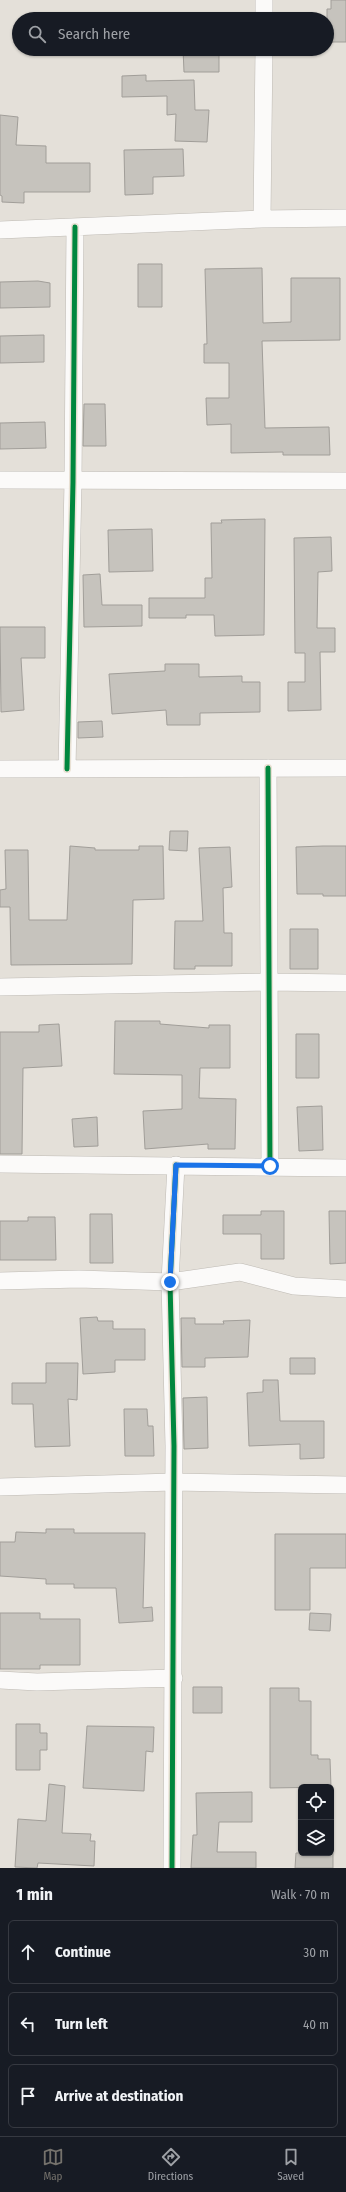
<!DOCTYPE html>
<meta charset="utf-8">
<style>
:root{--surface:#171b24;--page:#242831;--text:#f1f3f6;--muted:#9ea1a6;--line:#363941;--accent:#75726c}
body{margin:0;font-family:"Fira Sans Condensed",sans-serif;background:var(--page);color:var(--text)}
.controls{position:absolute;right:12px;bottom:12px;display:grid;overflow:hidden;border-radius:6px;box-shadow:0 1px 3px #0004}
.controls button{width:36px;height:36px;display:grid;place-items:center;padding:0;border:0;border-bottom:1px solid var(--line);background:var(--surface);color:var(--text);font:20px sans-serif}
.stop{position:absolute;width:12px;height:12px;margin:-9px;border:3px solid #1a73e8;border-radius:50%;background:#fff}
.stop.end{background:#1a73e8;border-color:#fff;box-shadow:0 1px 4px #0008}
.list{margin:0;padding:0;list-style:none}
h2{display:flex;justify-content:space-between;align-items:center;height:52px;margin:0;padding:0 16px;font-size:17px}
h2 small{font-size:13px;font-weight:400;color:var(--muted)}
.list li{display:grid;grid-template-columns:26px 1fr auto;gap:12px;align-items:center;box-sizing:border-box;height:64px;margin:0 8px 8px;padding:0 8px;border:1px solid var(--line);border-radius:6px}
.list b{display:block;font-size:15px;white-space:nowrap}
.list em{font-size:13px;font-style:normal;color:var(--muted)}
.icon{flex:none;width:22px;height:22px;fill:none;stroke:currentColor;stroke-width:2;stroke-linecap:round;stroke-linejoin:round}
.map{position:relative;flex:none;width:346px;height:1868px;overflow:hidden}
.search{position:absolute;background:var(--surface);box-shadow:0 1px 3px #0004;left:12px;right:12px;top:12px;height:44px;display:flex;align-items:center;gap:10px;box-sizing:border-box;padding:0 14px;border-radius:22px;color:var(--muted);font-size:15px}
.sheet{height:268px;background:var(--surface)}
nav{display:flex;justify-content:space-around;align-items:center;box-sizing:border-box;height:56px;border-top:1px solid var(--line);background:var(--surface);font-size:11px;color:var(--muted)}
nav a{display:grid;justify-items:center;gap:2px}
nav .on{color:var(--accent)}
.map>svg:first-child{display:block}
</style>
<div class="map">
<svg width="346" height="1868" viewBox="0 0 346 1868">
<rect width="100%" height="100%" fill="#e4e0d9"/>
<path fill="#c6c3bd" stroke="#a19e99" d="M 331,0 L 346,0 L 346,42 L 327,42 L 327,9 L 331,9 Z
M 183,49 L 219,49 L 219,72 L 184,72 Z
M 146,75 L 146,81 L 194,80 L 195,110 L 209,110 L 207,142 L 175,141 L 176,114 L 167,115 L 167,96 L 122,97 L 122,76 Z
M 0,115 L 18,117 L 16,145 L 46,146 L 46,163 L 90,163 L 90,192 L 24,192 L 24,203 L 2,202 L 2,196 L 0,195 Z
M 183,149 L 184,176 L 153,177 L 153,194 L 125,195 L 124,150 Z
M 138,264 L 162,264 L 162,307 L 138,307 Z
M 262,268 L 263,323 L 291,322 L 291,278 L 340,278 L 340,340 L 262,341 L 265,428 L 329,427 L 330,455 L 283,455 L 283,452 L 231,453 L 231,424 L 207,425 L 206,398 L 229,398 L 229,363 L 204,363 L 204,344 L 207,344 L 205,269 Z
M 38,281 L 50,283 L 50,307 L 0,308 L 0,282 Z
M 44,335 L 44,362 L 0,363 L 0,336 Z
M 84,404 L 105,404 L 106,446 L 83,446 Z
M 45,422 L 46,448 L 0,449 L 0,423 Z
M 265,519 L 264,635 L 215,636 L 214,615 L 186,615 L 186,618 L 149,618 L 149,598 L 205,598 L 205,578 L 212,578 L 211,523 L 222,523 L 221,520 Z
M 152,529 L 153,571 L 109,572 L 108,530 Z
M 331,537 L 332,571 L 318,572 L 317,628 L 335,628 L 335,652 L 320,652 L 321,710 L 288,711 L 288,682 L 305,682 L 305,653 L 295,653 L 294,538 Z
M 100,574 L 102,605 L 142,605 L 142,626 L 84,627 L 83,575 Z
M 0,627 L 45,627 L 45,658 L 21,658 L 24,710 L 1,712 Z
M 165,664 L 199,664 L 199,677 L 242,676 L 242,682 L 260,682 L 260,712 L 200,713 L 200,725 L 167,725 L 166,710 L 112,714 L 109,674 L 165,671 Z
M 102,721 L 103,737 L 78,738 L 78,722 Z
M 170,831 L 188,831 L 187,851 L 169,850 Z
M 70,846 L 95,848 L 95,850 L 139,850 L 139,846 L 163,846 L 164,899 L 133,900 L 132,964 L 11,965 L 10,907 L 0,907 L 0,890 L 6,889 L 5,850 L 28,850 L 29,920 L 67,920 Z
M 323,846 L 346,846 L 346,896 L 323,896 L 323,894 L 297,894 L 296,847 Z
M 230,847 L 232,887 L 223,888 L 224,933 L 232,933 L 232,966 L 195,966 L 195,969 L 174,969 L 175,921 L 203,921 L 199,848 Z
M 290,929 L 318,929 L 318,969 L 290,969 Z
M 115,1021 L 160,1021 L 160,1024 L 209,1028 L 209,1025 L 230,1025 L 230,1068 L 200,1068 L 199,1098 L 236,1099 L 235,1149 L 208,1149 L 208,1144 L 145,1149 L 143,1111 L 182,1109 L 182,1075 L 114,1074 Z
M 59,1024 L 62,1066 L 23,1068 L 22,1154 L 0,1154 L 0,1032 L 39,1032 L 39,1025 Z
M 296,1034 L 319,1034 L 319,1078 L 296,1078 Z
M 322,1106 L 323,1150 L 299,1151 L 297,1107 Z
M 97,1117 L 98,1146 L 74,1147 L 72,1119 Z
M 261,1211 L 284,1211 L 284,1259 L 261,1259 L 261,1234 L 223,1234 L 223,1215 L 261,1215 Z
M 329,1211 L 346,1211 L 346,1263 L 330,1264 Z
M 90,1214 L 112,1214 L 113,1263 L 90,1263 Z
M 28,1217 L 55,1217 L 56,1260 L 0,1260 L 0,1221 L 28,1221 Z
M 97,1317 L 98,1321 L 113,1321 L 113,1329 L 145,1329 L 145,1360 L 115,1360 L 115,1372 L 83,1374 L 80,1318 Z
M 181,1318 L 195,1318 L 195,1324 L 224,1324 L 223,1321 L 250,1320 L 248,1357 L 205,1358 L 205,1367 L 182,1367 Z
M 290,1358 L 315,1358 L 315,1374 L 290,1374 Z
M 46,1363 L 78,1363 L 77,1400 L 68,1399 L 70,1446 L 35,1447 L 33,1404 L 12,1404 L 12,1383 L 46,1383 Z
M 263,1380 L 278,1380 L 280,1421 L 324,1421 L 324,1458 L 300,1459 L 300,1444 L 249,1446 L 247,1393 L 263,1392 Z
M 207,1397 L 208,1448 L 184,1449 L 183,1398 Z
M 124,1409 L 147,1409 L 148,1426 L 153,1426 L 154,1456 L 125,1456 Z
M 46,1529 L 74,1529 L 74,1533 L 145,1533 L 143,1608 L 152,1607 L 153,1621 L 119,1623 L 116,1588 L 74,1588 L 74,1584 L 46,1584 L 46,1579 L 0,1576 L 0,1542 L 15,1542 L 16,1532 L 46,1533 Z
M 275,1534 L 346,1534 L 346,1568 L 310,1568 L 310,1610 L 275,1610 Z
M 0,1613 L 40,1613 L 40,1619 L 80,1619 L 80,1665 L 40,1665 L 40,1669 L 0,1669 Z
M 310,1613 L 331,1614 L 330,1631 L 309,1630 Z
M 193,1687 L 222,1687 L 222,1713 L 193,1713 Z
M 270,1688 L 299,1688 L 299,1701 L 311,1701 L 311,1755 L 318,1755 L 318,1759 L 330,1759 L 331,1787 L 270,1788 Z
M 16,1724 L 40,1724 L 40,1733 L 47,1733 L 47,1750 L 40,1750 L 40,1770 L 16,1770 Z
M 87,1726 L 154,1727 L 153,1752 L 146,1751 L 144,1791 L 83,1788 Z
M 49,1784 L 65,1786 L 62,1833 L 91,1834 L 90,1841 L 95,1841 L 94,1866 L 38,1863 L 37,1868 L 15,1867 L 18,1819 L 46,1821 Z
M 252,1792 L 252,1822 L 219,1822 L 217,1852 L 256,1852 L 256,1868 L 191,1868 L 193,1835 L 197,1835 L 196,1793 Z
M 296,1853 L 333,1853 L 333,1868 L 295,1868 Z"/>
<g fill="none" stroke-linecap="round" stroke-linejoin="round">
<g stroke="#bebab4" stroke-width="18">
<path id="minor" d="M 264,19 L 264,0
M 262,219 L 264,49
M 0,230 L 262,219 L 346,218
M 0,480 L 346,481
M 268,768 L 270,1166
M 0,769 L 346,768
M 67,769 L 73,482 L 75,227
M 0,987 L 268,982 L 346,983
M 0,1164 L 346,1168
M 0,1281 L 79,1279 L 170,1282 L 240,1272 L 294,1286 L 346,1289
M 0,1487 L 173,1482 L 346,1485
M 0,1680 L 37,1682 L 174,1678
M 172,1868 L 174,1446 L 170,1282 L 176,1165"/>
</g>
<use href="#minor" stroke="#fbfaf9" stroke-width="17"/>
<g stroke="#e9e1d4" stroke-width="8">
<path id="cycleway" d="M 268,768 L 270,1166
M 67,769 L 73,482 L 75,227
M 172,1868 L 174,1446 L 170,1282 L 176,1165"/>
</g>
<use href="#cycleway" stroke="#00873e" stroke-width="5"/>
</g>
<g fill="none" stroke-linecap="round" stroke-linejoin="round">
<path stroke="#1a73e8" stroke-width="5" d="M 170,1282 L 176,1165 L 270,1166"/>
</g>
</svg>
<div class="controls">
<button><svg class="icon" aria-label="locate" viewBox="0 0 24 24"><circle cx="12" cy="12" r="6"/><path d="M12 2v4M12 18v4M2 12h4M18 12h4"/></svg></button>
<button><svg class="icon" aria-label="layers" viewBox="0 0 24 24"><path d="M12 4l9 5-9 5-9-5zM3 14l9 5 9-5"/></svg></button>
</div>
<div class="stop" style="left:270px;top:1166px"></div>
<div class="stop end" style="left:170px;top:1282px"></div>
<div class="search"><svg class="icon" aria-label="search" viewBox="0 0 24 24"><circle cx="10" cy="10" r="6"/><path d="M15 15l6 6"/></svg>Search here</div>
</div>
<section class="sheet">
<h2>1 min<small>Walk · 70 m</small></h2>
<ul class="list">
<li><svg class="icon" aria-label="ahead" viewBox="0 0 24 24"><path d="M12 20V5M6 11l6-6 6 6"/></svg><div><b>Continue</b></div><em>30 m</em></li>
<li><svg class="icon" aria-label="left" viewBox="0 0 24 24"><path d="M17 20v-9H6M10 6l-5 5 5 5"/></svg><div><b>Turn left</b></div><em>40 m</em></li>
<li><svg class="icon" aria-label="arrive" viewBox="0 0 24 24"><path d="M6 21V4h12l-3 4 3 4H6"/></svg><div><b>Arrive at destination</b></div></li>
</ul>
</section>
<nav>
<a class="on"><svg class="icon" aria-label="map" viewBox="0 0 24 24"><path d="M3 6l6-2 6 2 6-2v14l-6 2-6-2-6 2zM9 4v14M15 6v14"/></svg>Map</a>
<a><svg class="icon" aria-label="directions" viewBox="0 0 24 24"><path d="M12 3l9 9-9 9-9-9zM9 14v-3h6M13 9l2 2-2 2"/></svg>Directions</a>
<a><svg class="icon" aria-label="saved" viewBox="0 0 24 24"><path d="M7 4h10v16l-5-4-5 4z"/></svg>Saved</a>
</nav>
